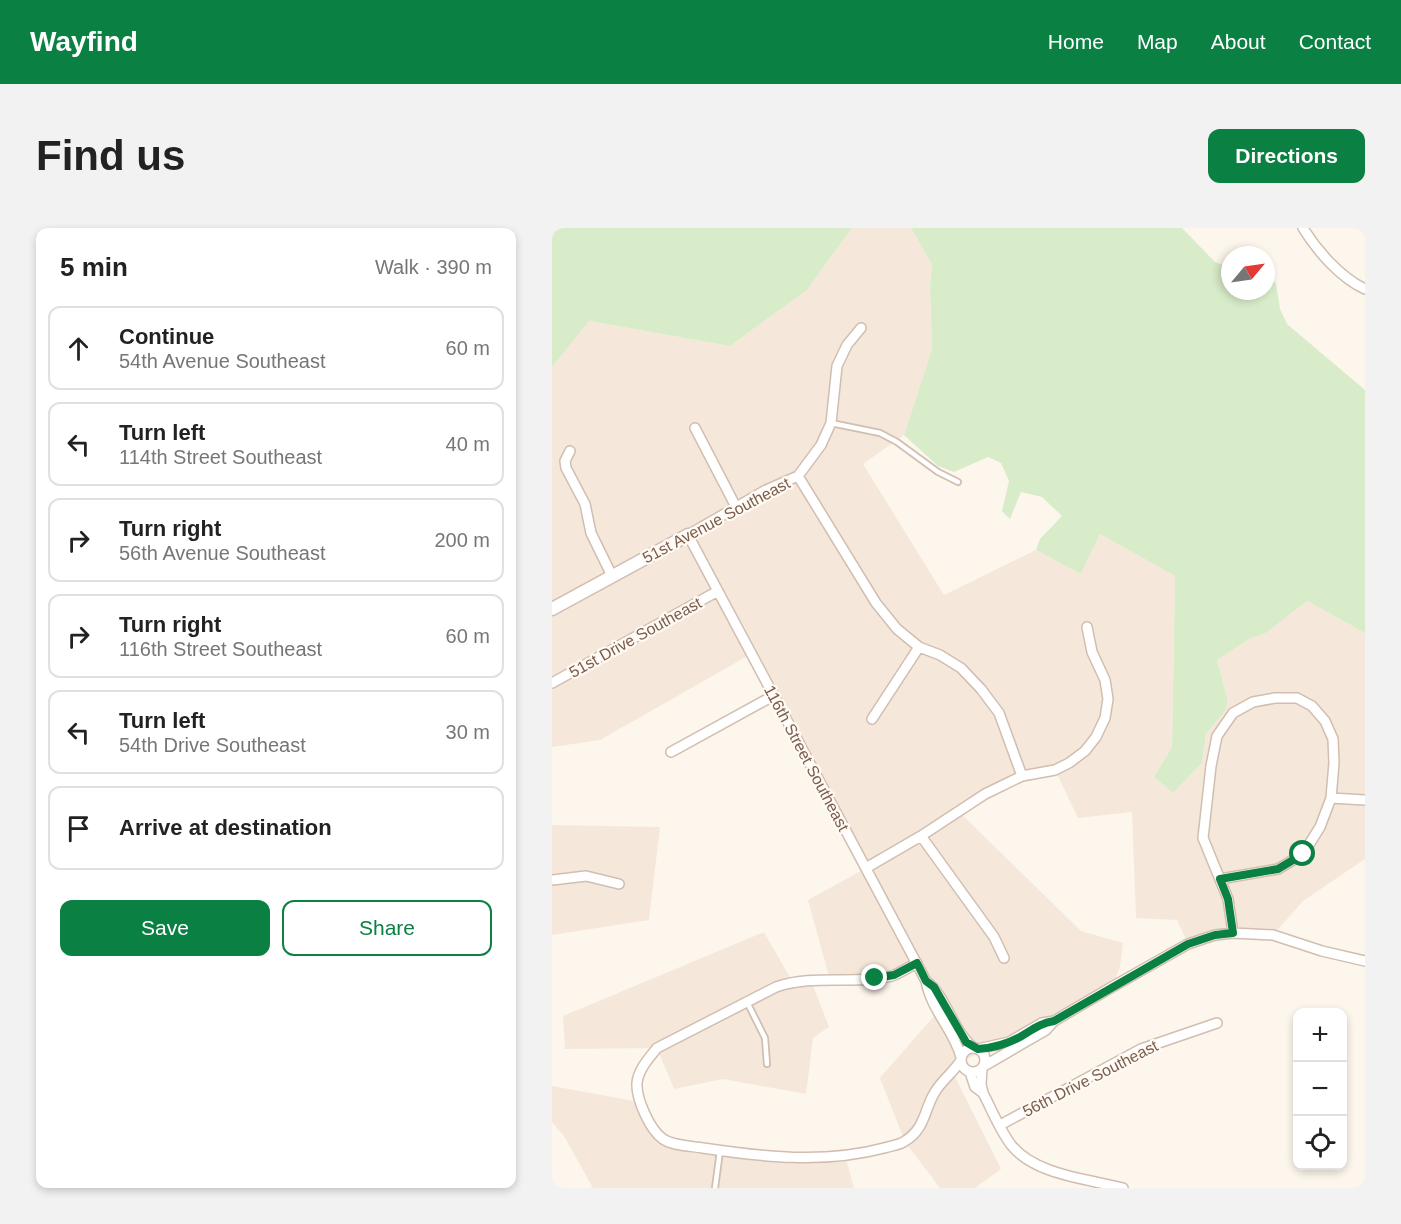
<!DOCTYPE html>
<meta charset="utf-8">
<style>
:root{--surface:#fff;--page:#f2f2f2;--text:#222;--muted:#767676;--line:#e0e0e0;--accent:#0b8043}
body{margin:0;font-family:Arial,sans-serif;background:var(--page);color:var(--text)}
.controls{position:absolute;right:18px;bottom:18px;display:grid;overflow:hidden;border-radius:12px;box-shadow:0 3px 9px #0003}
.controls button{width:54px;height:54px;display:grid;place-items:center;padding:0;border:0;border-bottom:2px solid var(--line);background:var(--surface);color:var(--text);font:30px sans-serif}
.compass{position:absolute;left:669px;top:18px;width:54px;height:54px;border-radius:50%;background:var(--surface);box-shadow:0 3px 9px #0003;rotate:61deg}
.stop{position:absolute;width:18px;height:18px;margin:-14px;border:4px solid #0b8043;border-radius:50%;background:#fff}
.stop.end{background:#0b8043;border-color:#fff;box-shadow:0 2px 6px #0008}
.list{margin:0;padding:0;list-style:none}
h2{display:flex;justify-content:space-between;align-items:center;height:78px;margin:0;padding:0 24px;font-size:26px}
h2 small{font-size:20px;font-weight:400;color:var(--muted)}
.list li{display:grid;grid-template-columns:39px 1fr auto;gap:18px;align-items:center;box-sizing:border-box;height:84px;margin:0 12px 12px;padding:0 12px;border:2px solid var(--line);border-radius:12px}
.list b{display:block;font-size:22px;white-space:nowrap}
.list p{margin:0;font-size:20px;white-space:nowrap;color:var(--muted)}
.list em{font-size:20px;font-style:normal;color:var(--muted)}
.actions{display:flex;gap:12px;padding:18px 24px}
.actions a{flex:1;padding:14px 0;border:2px solid var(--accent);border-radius:12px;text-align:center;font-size:21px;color:var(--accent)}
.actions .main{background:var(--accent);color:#fff}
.icon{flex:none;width:33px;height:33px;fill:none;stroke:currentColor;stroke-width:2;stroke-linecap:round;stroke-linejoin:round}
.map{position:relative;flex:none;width:813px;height:960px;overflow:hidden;border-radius:12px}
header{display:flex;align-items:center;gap:36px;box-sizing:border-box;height:84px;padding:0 30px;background:var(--accent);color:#fff}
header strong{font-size:28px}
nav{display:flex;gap:33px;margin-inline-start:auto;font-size:21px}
.intro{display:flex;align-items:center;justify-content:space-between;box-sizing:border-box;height:144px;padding:0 36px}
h1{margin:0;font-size:42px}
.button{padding:15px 27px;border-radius:12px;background:var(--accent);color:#fff;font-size:21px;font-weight:700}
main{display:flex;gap:36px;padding:0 36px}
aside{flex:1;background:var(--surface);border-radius:12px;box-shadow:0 3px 9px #0003}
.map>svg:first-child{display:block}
</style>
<header>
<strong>Wayfind</strong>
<nav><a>Home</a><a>Map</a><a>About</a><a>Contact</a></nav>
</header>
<div class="intro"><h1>Find us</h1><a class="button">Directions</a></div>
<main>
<aside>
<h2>5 min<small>Walk · 390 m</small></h2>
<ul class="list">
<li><svg class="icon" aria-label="ahead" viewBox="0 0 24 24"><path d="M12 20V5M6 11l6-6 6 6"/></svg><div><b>Continue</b><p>54th Avenue Southeast</p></div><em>60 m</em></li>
<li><svg class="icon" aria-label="left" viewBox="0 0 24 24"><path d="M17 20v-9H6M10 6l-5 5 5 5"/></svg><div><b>Turn left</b><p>114th Street Southeast</p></div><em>40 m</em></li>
<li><svg class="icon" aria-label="right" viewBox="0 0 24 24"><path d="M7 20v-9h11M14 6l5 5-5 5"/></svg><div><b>Turn right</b><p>56th Avenue Southeast</p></div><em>200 m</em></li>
<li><svg class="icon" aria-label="right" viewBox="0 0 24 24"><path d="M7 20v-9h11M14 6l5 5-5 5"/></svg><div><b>Turn right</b><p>116th Street Southeast</p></div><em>60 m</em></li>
<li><svg class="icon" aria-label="left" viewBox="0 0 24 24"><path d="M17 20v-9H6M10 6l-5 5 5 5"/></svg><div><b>Turn left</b><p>54th Drive Southeast</p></div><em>30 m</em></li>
<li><svg class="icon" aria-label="arrive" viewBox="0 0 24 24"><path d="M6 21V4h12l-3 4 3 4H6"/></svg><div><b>Arrive at destination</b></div></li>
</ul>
<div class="actions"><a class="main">Save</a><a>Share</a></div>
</aside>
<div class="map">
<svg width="813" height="960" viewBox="0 0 813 960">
<rect width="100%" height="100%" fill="#fdf6ec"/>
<path fill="#f5e8da" d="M 300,0 L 359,0 L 380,37 L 378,59 L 380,121 L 352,207 L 311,236 L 392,367 L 484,322 L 529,346 L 548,306 L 623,348 L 620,519 L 602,549 L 621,565 L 650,535 L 654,506 L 673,483 L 676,473 L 665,432 L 699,410 L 714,405 L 755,373 L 813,405 L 813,631 L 751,673 L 721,707 L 681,705 L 636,716 L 625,692 L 584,690 L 580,584 L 526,590 L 503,542 L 470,548 L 406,583 L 529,703 L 571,715 L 568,739 L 560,759 L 417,830 L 402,847 L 449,941 L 423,960 L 388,960 L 353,914 L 328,850 L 389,780 L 365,736 L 342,747 L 278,752 L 256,672 L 314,640 L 199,426 L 48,512 L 0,519 L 0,139 L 36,93 L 178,118 L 255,62 Z
M 0,597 L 108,599 L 97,692 L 0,707 Z
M 212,704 L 240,753 L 259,752 L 277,799 L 261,810 L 254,866 L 171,851 L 122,861 L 105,820 L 13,821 L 11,788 Z
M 0,858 L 88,874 L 111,912 L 180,924 L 293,927 L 302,960 L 41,960 L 12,908 L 0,894 Z"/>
<path fill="#d8ecc9" d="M 0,0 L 300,0 L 255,62 L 178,118 L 37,93 L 0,139 Z
M 359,0 L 630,0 L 663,34 L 678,40 L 678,63 L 714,63 L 714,50 L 724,55 L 728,81 L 735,96 L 813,162 L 813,405 L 755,373 L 714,405 L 699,410 L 665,432 L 676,473 L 673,483 L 654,506 L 650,535 L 621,565 L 602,549 L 620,519 L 623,348 L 548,306 L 529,346 L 484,322 L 488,311 L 510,288 L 490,269 L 469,264 L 458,291 L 450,283 L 457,253 L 449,235 L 436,229 L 402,244 L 386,238 L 352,207 L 380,121 L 378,59 L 380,37 Z"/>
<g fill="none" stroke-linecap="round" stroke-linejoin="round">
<g stroke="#d1beb0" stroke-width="8">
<path id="service" d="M 279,195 L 328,205 L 345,214 L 386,244 L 406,254
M 195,774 L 213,810 L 215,836
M 163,960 L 168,923"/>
</g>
<g stroke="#d1beb0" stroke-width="12">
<path id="minor" d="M 751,0 C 765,23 789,50 813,61
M 309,100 L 295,117 L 285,138 L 279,195 L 269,217 L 246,248 L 214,262 L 136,307 L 374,753 C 379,782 402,802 409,829
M 143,200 L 184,279
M 18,223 L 13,233 L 14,240 L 33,276 L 39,305 L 60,348
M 246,248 L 324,375 L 345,401 L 367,419 L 388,427 L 409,440 L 429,461 L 447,485 L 470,548
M 0,455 L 166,363
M 320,491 L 367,419
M 119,524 L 221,468
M 779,570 L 813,572
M 369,608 L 442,709 L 452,730
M 314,640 L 369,608 L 433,566 L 470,548 L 503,542 L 517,535 L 533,523 L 544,509 L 553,490 L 556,471 L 553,452 L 540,424 L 535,399
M 668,651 L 726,641 L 751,626 L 768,599 L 779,570 L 782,535 L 781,511 L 773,493 L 760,478 L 745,470 L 723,470 L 701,474 L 681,485 L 665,508 L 659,538 L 651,610 L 676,671 L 681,705
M 0,652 L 34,648 L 67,656
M 365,735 C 357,739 348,745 340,748 C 302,757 261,746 224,759 L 105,820 C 97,830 86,842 85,855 C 84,871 98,902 111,911 C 121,918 140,918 151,920 C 211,929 272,936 332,920 C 338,918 348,917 353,913 C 374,900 372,881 383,864 C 390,852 402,844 409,832
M 374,753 C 396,770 400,803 422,820
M409 832a12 12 0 1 1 24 0a12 12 0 1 1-24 0Z
M 426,821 L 457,814 L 490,795 L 502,793
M 432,838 L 494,802 L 502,793 L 560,759 L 636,716 L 663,707 L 681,705 L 721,707 L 770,723 L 813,733
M 430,841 L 429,856 L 431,865 C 440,882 448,903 460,918 C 484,947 536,951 571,960
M 418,844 L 423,859 L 431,865
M 448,897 L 589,821 L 665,795"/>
</g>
<g stroke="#d1beb0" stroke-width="15">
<path id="tertiary" d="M 0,381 L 136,307"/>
</g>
<use href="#service" stroke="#fff" stroke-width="4.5"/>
<use href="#minor" stroke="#fff" stroke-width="9"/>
<use href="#tertiary" stroke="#fff" stroke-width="12"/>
</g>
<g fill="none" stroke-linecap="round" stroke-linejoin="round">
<path stroke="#0b8043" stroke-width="8" d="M 323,750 L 342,747 L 365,735 L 374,753 L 382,759 L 414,814 L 426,821 C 441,820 455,816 468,809 C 480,802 488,795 502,793 L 636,716 L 663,707 L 681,705 L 676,671 L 668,651 L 726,641 L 751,626"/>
</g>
<g text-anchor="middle" stroke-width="4.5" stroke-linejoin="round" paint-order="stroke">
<g font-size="16" fill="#7a5c4d" stroke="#fffaf3">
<text transform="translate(164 292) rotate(-28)" y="6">51st Avenue Southeast</text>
<text transform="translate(83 409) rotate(-29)" y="6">51st Drive Southeast</text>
<text transform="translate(255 530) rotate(62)" y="6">116th Street Southeast</text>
<text transform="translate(538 850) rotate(-27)" y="6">56th Drive Southeast</text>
</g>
</g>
</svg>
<div class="controls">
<button>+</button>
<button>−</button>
<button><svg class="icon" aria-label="locate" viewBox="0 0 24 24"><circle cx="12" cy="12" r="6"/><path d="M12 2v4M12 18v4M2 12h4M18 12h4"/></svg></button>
</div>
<svg class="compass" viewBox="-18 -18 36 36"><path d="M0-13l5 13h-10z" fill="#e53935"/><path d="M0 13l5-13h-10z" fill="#767676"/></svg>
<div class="stop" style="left:751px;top:626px"></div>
<div class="stop end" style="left:323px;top:750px"></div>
</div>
</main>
